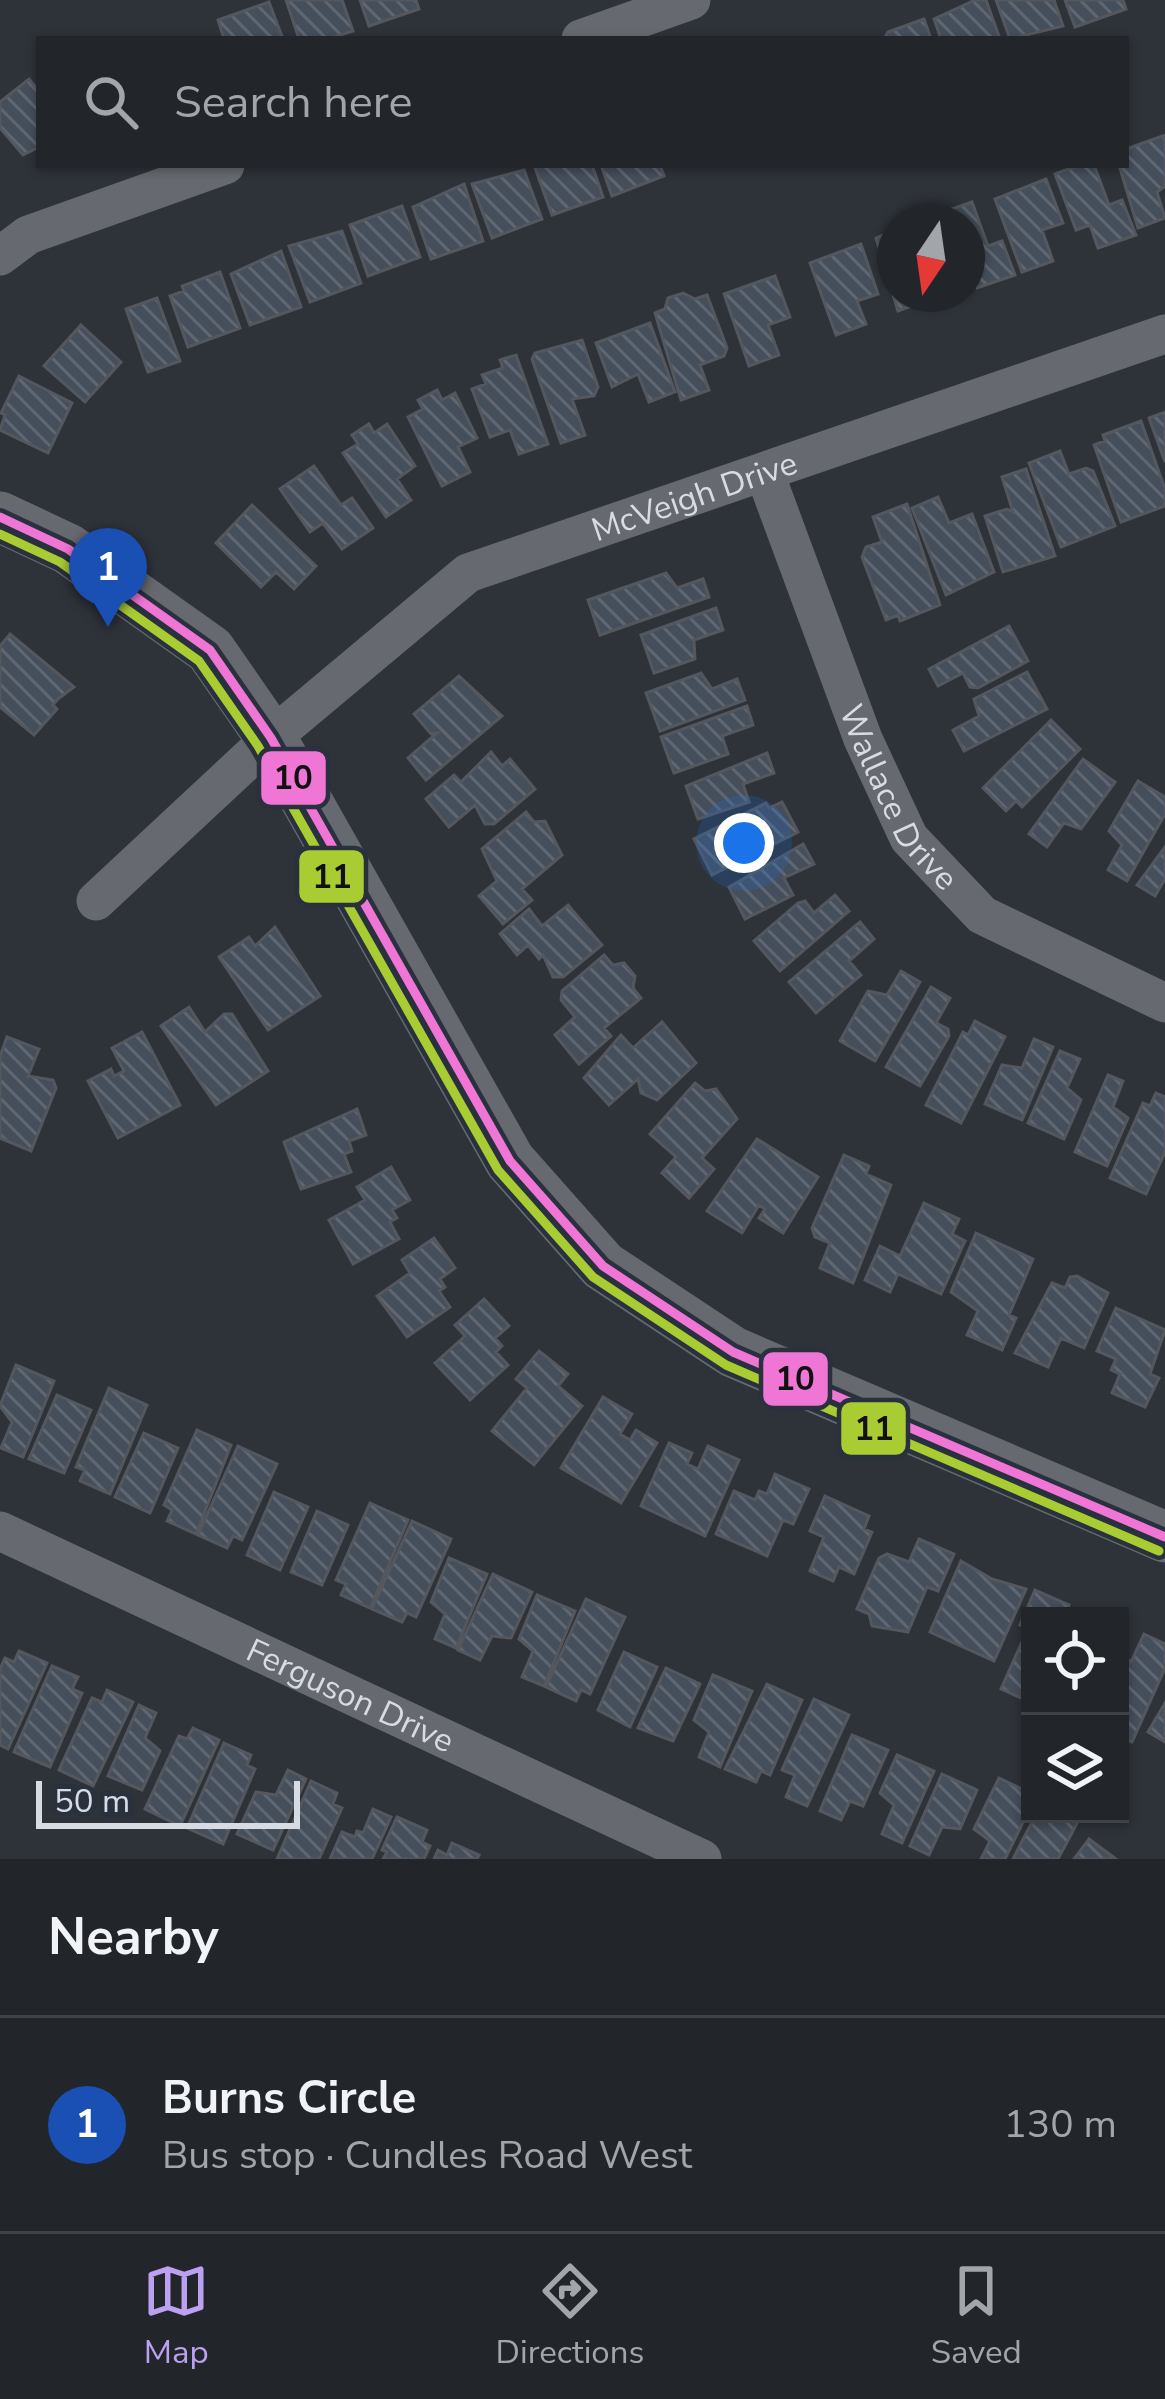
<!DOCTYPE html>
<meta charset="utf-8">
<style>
:root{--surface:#22262b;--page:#2e3237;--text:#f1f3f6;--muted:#a2a5a9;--line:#3f4347;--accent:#bca0f2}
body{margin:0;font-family:"Nunito Sans",sans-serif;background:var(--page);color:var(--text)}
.controls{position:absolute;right:36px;bottom:36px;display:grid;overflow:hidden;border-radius:0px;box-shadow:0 3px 9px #0004}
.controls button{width:108px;height:108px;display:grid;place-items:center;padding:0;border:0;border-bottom:3px solid var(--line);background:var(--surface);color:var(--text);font:60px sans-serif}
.compass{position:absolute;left:877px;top:204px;width:108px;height:108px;border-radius:50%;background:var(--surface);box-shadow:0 3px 9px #0004;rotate:193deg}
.scale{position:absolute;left:36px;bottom:30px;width:264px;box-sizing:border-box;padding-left:12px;border:6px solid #d7dce4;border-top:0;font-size:33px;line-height:42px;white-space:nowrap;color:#d7dce4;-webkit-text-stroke:9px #29313e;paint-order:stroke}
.you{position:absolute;left:744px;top:843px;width:42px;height:42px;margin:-30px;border:9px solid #fff;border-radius:50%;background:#1a73e8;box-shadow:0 0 0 18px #1a73e833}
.badge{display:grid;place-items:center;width:78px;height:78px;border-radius:50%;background:var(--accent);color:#fff;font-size:39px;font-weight:700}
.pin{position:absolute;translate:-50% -99px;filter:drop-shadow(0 3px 6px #0008)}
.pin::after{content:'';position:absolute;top:63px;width:42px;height:36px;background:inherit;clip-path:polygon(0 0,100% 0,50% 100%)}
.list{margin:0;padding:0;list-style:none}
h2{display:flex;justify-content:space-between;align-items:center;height:156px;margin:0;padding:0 48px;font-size:51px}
h2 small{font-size:39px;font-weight:400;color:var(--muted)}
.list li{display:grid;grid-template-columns:78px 1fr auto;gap:36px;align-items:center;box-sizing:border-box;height:216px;padding:0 48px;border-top:3px solid var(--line)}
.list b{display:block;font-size:45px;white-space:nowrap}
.list p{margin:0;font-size:39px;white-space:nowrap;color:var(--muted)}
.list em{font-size:39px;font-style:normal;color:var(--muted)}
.icon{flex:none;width:66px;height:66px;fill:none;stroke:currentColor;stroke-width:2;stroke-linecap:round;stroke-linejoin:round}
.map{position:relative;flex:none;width:1165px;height:1859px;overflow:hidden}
.search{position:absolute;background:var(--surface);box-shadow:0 3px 9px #0004;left:36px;right:36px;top:36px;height:132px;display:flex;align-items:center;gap:30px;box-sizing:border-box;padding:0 42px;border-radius:0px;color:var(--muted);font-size:45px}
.sheet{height:372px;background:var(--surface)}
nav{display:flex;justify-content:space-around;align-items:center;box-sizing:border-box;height:168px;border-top:3px solid var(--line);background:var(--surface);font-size:33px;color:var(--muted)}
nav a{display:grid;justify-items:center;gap:6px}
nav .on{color:var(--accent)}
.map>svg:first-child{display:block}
</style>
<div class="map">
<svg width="1165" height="1859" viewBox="0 0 1165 1859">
<defs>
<pattern id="building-back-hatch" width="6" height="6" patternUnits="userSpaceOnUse" patternTransform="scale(3)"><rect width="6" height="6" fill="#454e5b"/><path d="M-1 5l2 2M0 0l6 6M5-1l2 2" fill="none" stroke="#5f6772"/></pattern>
</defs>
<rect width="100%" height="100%" fill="#2e3239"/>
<path fill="url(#building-back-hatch)" stroke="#54575d" stroke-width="3" d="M 286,0 L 342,0 L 353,31 L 328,39 L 299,39 Z
M 360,0 L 416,0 L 419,9 L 369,26 Z
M 975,0 L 986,0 L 1000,39 L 941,39 L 934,19 Z
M 996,0 L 1054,0 L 1063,26 L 1010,39 Z
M 1065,0 L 1123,0 L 1126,9 L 1075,27 Z
M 269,2 L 283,39 L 224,39 L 218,20 Z
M 924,19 L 931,39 L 884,39 L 888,32 Z
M 29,79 L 39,91 L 39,147 L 23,155 L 0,128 L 0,102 Z
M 1165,135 L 1165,186 L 1157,192 L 1165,218 L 1138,228 L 1119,165 L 1126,165 L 1126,149 Z
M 534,165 L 592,165 L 603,197 L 552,215 Z
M 601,165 L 660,165 L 664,176 L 612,196 Z
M 1079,165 L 1094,165 L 1109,205 L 1122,200 L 1136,235 L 1098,248 L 1090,225 L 1076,230 L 1055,174 Z
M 524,170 L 542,219 L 492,238 L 472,184 Z
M 1046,179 L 1063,223 L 1042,230 L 1053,261 L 1022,272 L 995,199 Z
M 464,184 L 483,241 L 431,259 L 413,207 Z
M 972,202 L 988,246 L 1002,241 L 1015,275 L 977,288 L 967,266 L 967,222 L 938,222 L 935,215 Z
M 402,206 L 420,257 L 368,276 L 350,225 Z
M 895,230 L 895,294 L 922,294 L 925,301 L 898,311 L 876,238 Z
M 342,231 L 361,283 L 310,302 L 289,246 Z
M 861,244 L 878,294 L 857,301 L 866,324 L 836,335 L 810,263 Z
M 281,251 L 301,307 L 250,325 L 231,274 Z
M 220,272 L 240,328 L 188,347 L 170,296 L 184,291 L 182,286 Z
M 775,276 L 790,317 L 768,325 L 779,355 L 749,366 L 724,294 Z
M 683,293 L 695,299 L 707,295 L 727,348 L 724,356 L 700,365 L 709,390 L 681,400 L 655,313 L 665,309 L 668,298 Z
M 157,298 L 180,361 L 148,372 L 126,309 Z
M 650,323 L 675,392 L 649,402 L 638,374 L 612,387 L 596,343 Z
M 81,325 L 121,362 L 85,402 L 44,366 Z
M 582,340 L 598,387 L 594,396 L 572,399 L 585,435 L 561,443 L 532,359 L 535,353 Z
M 516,355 L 548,444 L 519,454 L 510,430 L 490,437 L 472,389 L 486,384 L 482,375 L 503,368 L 500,360 Z
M 19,376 L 72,403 L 48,453 L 0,430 L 5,415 L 1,413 Z
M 437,390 L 442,400 L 455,393 L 477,438 L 458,447 L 470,472 L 442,486 L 408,417 L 423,409 L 418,400 Z
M 1165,412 L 1165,462 L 1149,418 Z
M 1141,421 L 1165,489 L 1165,506 L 1121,522 L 1094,445 L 1105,441 L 1103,435 Z
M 369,424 L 374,433 L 387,424 L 415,466 L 397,479 L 411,500 L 386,517 L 343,453 L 358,444 L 352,435 Z
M 1060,451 L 1069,474 L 1086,468 L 1093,471 L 1115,526 L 1061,547 L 1029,463 Z
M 314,466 L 341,505 L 352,498 L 373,528 L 342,549 L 323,523 L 310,532 L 280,489 Z
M 1026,469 L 1055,556 L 1003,572 L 985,516 L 1007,509 L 1013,512 L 1002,477 Z
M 938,497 L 949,523 L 972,514 L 994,572 L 946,595 L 912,508 Z
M 907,504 L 940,605 L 900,621 L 898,615 L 886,620 L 862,557 L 866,547 L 882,542 L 873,517 Z
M 252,505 L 316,566 L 294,589 L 276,572 L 261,587 L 216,543 Z
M 666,573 L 677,588 L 703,579 L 709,597 L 600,635 L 588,600 Z
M 716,608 L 723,630 L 694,640 L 695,659 L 654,673 L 641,635 Z
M 1009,626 L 1028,661 L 978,688 L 970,687 L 963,673 L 938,686 L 929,669 Z
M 10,634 L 74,687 L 58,699 L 53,705 L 57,709 L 34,735 L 0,707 L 0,646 Z
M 1027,672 L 1047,709 L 964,751 L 953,730 L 979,716 L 974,699 Z
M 701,673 L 712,689 L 737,679 L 745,700 L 660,731 L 646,693 Z
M 459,676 L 502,716 L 426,780 L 408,758 L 437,733 L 431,734 L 414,714 Z
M 747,706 L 753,725 L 722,736 L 728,754 L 674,773 L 661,737 Z
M 1051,720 L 1080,749 L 1022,807 L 1016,801 L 1006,811 L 983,788 Z
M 491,752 L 502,766 L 510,759 L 535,789 L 494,824 L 485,824 L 475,805 L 449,827 L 426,799 L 454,775 L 461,782 Z
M 767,753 L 774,773 L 743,784 L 749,802 L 698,819 L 686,786 Z
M 1083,759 L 1115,782 L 1081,829 L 1064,823 L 1047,847 L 1029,834 Z
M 1138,781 L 1165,797 L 1165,814 L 1127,881 L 1108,870 L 1122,845 L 1109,831 Z
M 782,802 L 798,832 L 712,875 L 694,839 L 766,803 L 769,808 Z
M 526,812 L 534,822 L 545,821 L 562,855 L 522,889 L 532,900 L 503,924 L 479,896 L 497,881 L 482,849 Z
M 803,844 L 814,864 L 784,878 L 793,895 L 745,919 L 729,887 Z
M 1165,847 L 1165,879 L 1155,896 L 1137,885 Z
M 835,895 L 849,911 L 780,971 L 754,941 L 798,903 L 805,901 L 814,913 Z
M 568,905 L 602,945 L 563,977 L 553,977 L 543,955 L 539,959 L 528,945 L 517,955 L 500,934 L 529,909 L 542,926 Z
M 860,922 L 874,939 L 849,961 L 861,975 L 816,1013 L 789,982 Z
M 275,927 L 320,996 L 268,1030 L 219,957 L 249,937 L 255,946 Z
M 604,955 L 613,965 L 624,963 L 635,976 L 633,988 L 641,998 L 604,1028 L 611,1036 L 579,1064 L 555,1035 L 575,1017 L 561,1000 L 562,991 Z
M 901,971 L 920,982 L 875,1061 L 840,1041 L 868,991 L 887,995 Z
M 931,987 L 950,998 L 936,1023 L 948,1029 L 949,1036 L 920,1086 L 886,1067 Z
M 189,1007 L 205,1032 L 224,1014 L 232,1014 L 268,1071 L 216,1105 L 161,1026 Z
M 975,1021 L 1005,1037 L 961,1123 L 926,1105 L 963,1032 L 968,1035 Z
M 662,1022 L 696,1063 L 657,1100 L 641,1093 L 638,1079 L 609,1105 L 584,1078 L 621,1035 L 633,1048 Z
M 142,1032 L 180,1105 L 118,1138 L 88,1081 L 111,1069 L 114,1076 L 124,1071 L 112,1048 Z
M 7,1037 L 39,1049 L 28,1076 L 53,1080 L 56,1088 L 31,1151 L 0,1138 L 0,1056 Z
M 1034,1039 L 1053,1047 L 1022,1120 L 985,1104 L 1002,1065 L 1022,1068 Z
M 1060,1051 L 1080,1059 L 1067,1088 L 1081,1100 L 1064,1139 L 1028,1123 Z
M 1108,1075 L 1123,1081 L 1113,1107 L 1128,1118 L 1107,1166 L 1075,1152 Z
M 695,1083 L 705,1091 L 716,1089 L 737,1119 L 702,1158 L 714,1169 L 689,1198 L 662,1173 L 676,1157 L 650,1134 Z
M 1156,1093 L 1165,1097 L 1165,1152 L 1146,1194 L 1110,1178 L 1143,1103 L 1150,1106 Z
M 357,1109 L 366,1135 L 349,1141 L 352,1151 L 344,1154 L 351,1172 L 301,1189 L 284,1142 Z
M 757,1139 L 818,1177 L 783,1233 L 759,1218 L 765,1209 L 759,1205 L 742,1233 L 707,1211 Z
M 844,1155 L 869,1166 L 866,1174 L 891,1185 L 853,1283 L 820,1268 L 830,1243 L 815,1237 L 812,1228 Z
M 391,1167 L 410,1200 L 392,1210 L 397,1218 L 390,1222 L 399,1239 L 353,1264 L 329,1220 L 365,1200 L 357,1187 Z
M 924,1203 L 959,1219 L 952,1234 L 965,1241 L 941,1294 L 898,1274 L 890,1292 L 865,1280 L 880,1246 L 900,1256 Z
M 976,1233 L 1033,1259 L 1009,1315 L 1016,1318 L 1002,1350 L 967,1335 L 978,1311 L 951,1292 Z
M 434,1238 L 455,1268 L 440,1279 L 445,1287 L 439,1291 L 450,1307 L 407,1337 L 377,1296 L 410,1273 L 402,1260 Z
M 1077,1276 L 1108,1293 L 1084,1348 L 1061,1338 L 1048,1367 L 1015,1353 L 1052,1283 L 1065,1288 L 1070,1277 Z
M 484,1299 L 509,1326 L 495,1338 L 502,1346 L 496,1352 L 508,1365 L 470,1400 L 435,1363 L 465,1336 L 455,1325 Z
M 1116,1308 L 1165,1330 L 1150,1374 L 1159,1378 L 1145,1407 L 1112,1393 L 1120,1374 L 1111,1370 L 1116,1359 L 1097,1351 Z
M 539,1351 L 568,1374 L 558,1386 L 582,1406 L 534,1465 L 492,1431 L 527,1388 L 516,1379 Z
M 16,1365 L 54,1381 L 23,1457 L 1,1448 L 12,1422 L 0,1406 Z
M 109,1388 L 147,1405 L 110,1494 L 80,1481 L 85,1470 L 76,1467 Z
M 57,1395 L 91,1410 L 64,1473 L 29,1459 Z
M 603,1397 L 632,1414 L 620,1434 L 630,1440 L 636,1430 L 657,1443 L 621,1503 L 561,1468 Z
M 197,1430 L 231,1445 L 196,1534 L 167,1521 L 172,1510 L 164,1505 Z
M 144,1433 L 178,1448 L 150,1513 L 115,1497 Z
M 669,1443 L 692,1453 L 687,1464 L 698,1469 L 708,1446 L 739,1460 L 705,1536 L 641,1506 Z
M 238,1446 L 277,1464 L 242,1540 L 233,1536 L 227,1548 L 198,1535 Z
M 775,1474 L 809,1489 L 793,1524 L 783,1520 L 767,1556 L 716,1534 L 734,1491 L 755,1500 L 759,1491 L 767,1494 Z
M 274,1492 L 308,1507 L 280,1570 L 247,1555 Z
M 825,1496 L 869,1516 L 864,1529 L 872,1532 L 854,1574 L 839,1567 L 833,1581 L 810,1571 L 824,1537 L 810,1531 Z
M 370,1503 L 408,1520 L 370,1608 L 341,1595 L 346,1584 L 336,1580 Z
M 317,1511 L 348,1525 L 322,1585 L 291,1572 Z
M 412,1521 L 451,1539 L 416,1617 L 407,1613 L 402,1622 L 372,1609 Z
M 919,1539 L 954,1554 L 938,1591 L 927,1587 L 908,1632 L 872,1626 L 869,1614 L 857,1609 L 879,1558 L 887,1554 L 909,1562 Z
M 449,1558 L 487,1574 L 456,1648 L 435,1639 L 445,1614 L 431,1602 Z
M 961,1561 L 992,1579 L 1026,1589 L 994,1661 L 930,1632 Z
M 493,1574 L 532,1592 L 511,1638 L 492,1636 L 480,1660 L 458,1650 Z
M 1035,1590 L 1069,1605 L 1064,1616 L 1030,1616 L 1030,1702 L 1001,1689 L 1028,1628 L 1020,1625 Z
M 537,1595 L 575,1611 L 544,1686 L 522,1677 L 533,1651 L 519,1639 Z
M 586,1599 L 625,1617 L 590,1694 L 581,1690 L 576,1701 L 546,1687 Z
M 1144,1634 L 1165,1644 L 1165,1668 L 1132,1742 L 1120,1737 L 1120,1654 L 1131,1662 Z
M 19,1651 L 47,1663 L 8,1749 L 0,1745 L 0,1669 L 5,1658 L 14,1662 Z
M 624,1652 L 657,1667 L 630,1727 L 598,1710 Z
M 52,1666 L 78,1677 L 72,1689 L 82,1693 L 50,1767 L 14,1752 Z
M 666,1668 L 700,1684 L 673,1741 L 638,1728 Z
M 713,1675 L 752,1691 L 720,1767 L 699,1757 L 709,1732 L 694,1720 Z
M 767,1684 L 802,1700 L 770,1775 L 761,1771 L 756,1782 L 725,1769 Z
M 107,1690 L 133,1702 L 93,1786 L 59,1770 L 92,1698 L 102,1702 Z
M 814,1699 L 849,1715 L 807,1806 L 786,1797 L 795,1775 L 782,1770 Z
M 1165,1703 L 1165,1742 L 1148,1732 Z
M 139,1705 L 156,1713 L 145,1738 L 160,1751 L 142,1790 L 108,1776 Z
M 193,1728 L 219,1740 L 180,1826 L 145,1809 L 179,1736 L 187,1739 Z
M 852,1735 L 888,1750 L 863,1806 L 850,1801 L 841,1820 L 820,1811 Z
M 224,1743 L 251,1755 L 247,1765 L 255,1769 L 223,1844 L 187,1828 Z
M 897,1755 L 934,1771 L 902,1843 L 882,1834 L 894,1805 L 880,1793 Z
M 288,1770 L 306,1779 L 273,1850 L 237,1834 L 256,1792 L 276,1795 Z
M 942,1774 L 977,1790 L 960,1829 L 942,1827 L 929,1855 L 910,1846 Z
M 999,1778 L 1030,1793 L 1030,1808 L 1005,1859 L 981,1859 L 990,1841 L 974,1829 Z
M 311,1781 L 337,1793 L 333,1804 L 342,1808 L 319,1859 L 277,1859 Z
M 373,1809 L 391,1817 L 372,1859 L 330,1859 L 342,1832 L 355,1837 L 357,1831 L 363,1833 Z
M 1036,1814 L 1081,1816 L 1058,1859 L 1013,1859 Z
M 397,1817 L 427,1830 L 422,1842 L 430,1846 L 424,1859 L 383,1859 L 387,1852 L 382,1850 Z
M 1089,1839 L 1116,1859 L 1074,1859 Z
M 452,1843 L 479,1855 L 477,1859 L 434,1859 L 438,1850 L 447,1855 Z"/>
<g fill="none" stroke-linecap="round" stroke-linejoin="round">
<g stroke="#66696f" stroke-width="39">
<path d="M 581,39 L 691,0"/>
<path d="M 0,256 L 28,235 L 225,165"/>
<path id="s1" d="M 765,474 L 863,739 L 909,838 L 982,915 L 1165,1003"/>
<path id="s2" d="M 96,901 L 271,738 L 468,573 L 1165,334"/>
<path id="s3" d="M 0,1531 L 702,1859"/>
</g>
<path stroke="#66696f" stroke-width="51" d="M 0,517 L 68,549 L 210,650 L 271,738 L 510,1161 L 603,1266 L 733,1352 L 1165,1537"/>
<g stroke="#29313e" stroke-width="18">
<path id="bus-1" d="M 0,517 L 68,549 L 210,650 L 271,738 L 510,1161 L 603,1266 L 733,1352 L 1165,1537"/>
</g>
<g stroke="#29313e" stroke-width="18">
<path id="bus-2" d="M 0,534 L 60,562 L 199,661 L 258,746 L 498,1170 L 593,1277 L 726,1365 L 1159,1551"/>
</g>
<use href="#bus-1" stroke="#f076d6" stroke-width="9"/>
<use href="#bus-2" stroke="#ac3" stroke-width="9"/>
</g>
<g text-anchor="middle" stroke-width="10" stroke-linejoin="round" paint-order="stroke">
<g font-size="33" fill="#d7dce4" stroke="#29313e">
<text dy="12" stroke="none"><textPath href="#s2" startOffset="735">McVeigh Drive</textPath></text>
<text dy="12" stroke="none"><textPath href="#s1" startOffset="351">Wallace Drive</textPath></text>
<text dy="12" stroke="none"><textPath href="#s3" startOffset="387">Ferguson Drive</textPath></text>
</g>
</g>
<g stroke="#29313e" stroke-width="4.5">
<rect x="259" y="749" width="69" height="58" rx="12" fill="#f076d6"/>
<rect x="297" y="848" width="69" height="57" rx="12" fill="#ac3"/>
<rect x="761" y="1350" width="69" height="58" rx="12" fill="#f076d6"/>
<rect x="839" y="1400" width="69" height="57" rx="12" fill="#ac3"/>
</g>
<g font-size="33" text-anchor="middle" font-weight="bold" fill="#111">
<text x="293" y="789">10</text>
<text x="332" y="888">11</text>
<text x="795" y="1390">10</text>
<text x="874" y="1440">11</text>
</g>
</svg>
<div class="controls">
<button><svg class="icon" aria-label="locate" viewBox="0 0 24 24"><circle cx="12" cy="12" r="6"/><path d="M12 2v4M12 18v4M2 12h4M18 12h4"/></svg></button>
<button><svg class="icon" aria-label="layers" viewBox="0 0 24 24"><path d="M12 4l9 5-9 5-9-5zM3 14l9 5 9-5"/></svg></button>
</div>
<svg class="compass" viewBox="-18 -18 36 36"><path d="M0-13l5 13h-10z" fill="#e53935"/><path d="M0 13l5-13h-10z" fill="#a2a5a9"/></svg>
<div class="scale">50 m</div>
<div class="you"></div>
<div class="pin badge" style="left:108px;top:627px;background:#1a4fb4">1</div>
<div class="search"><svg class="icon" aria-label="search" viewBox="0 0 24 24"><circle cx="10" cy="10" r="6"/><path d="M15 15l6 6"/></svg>Search here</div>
</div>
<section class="sheet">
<h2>Nearby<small></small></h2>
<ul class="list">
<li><span class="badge" style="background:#1a4fb4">1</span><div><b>Burns Circle</b><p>Bus stop · Cundles Road West</p></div><em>130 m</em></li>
</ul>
</section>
<nav>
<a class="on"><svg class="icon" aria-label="map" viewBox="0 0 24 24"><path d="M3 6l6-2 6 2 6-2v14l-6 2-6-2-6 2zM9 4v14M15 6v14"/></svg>Map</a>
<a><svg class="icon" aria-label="directions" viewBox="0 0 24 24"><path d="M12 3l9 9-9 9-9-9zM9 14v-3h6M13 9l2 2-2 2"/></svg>Directions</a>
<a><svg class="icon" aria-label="saved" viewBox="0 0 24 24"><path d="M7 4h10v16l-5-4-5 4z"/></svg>Saved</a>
</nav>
